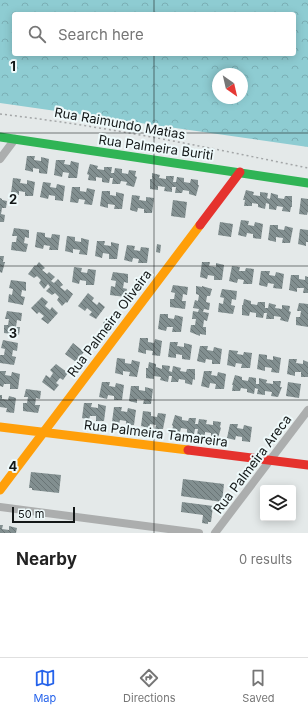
<!DOCTYPE html>
<style>
:root{--surface:#fff;--page:#f6f6f6;--text:#222;--muted:#767676;--line:#e0e0e0;--accent:#2563eb}
body{margin:0;font-family:Inter,sans-serif;background:var(--page);color:var(--text)}
.controls{position:absolute;right:12px;bottom:12px;display:grid;overflow:hidden;border-radius:4px;box-shadow:0 2px 10px #0003}
.controls button{width:36px;height:36px;display:grid;place-items:center;padding:0;border:0;border-bottom:1px solid var(--line);background:var(--surface);color:var(--text);font:20px sans-serif}
.compass{position:absolute;left:212px;top:68px;width:36px;height:36px;border-radius:50%;background:var(--surface);box-shadow:0 2px 10px #0003;rotate:146deg}
.scale{position:absolute;left:12px;bottom:10px;width:63px;box-sizing:border-box;padding-left:4px;border:2px solid #131717;border-top:0;font-size:11px;line-height:14px;white-space:nowrap;color:#131717;-webkit-text-stroke:3px #eef9fa;paint-order:stroke}
.list{margin:0;padding:0;list-style:none}
h2{display:flex;justify-content:space-between;align-items:center;height:52px;margin:0;padding:0 16px;font-size:17px}
h2 small{font-size:13px;font-weight:400;color:var(--muted)}
.icon{flex:none;width:22px;height:22px;fill:none;stroke:currentColor;stroke-width:2;stroke-linecap:round;stroke-linejoin:round}
.map{position:relative;flex:none;width:308px;height:533px;overflow:hidden}
.search{position:absolute;background:var(--surface);box-shadow:0 2px 10px #0003;left:12px;right:12px;top:12px;height:44px;display:flex;align-items:center;gap:10px;box-sizing:border-box;padding:0 14px;border-radius:4px;color:var(--muted);font-size:15px}
.sheet{height:124px;background:var(--surface)}
nav{display:flex;justify-content:space-around;align-items:center;box-sizing:border-box;height:56px;border-top:1px solid var(--line);background:var(--surface);font-size:11px;color:var(--muted)}
nav a{display:grid;justify-items:center;gap:2px}
nav .on{color:var(--accent)}
.map>svg:first-child{display:block}
</style>
<div class="map">
<svg width="308" height="533" viewBox="0 0 308 533">
<defs>
<pattern id="forest-crowns" width="20" height="18" patternUnits="userSpaceOnUse"><rect width="20" height="18" fill="#8eccd2"/><path d="M2 6a3 3 0 1 1 6 0M12 15a3 3 0 1 1 6 0" fill="none" stroke="#7aaeb4"/></pattern>
<pattern id="building-back-hatch" width="6" height="6" patternUnits="userSpaceOnUse"><rect width="6" height="6" fill="#828f90"/><path d="M-1 5l2 2M0 0l6 6M5-1l2 2" fill="none" stroke="#697475"/></pattern>
</defs>
<rect width="100%" height="100%" fill="#e4e9e9"/>
<path fill="url(#forest-crowns)" fill-rule="evenodd" d="M 0,0 L 308,0 L 308,147 L 0,103 ZM 14,14 L 294,14 L 294,54 L 14,54 ZM 218,74 L 242,74 L 242,98 L 218,98 Z"/>
<path fill="url(#building-back-hatch)" d="M 27,156 L 35,156 L 34,160 L 41,161 L 41,157 L 49,159 L 47,174 L 39,173 L 39,169 L 33,168 L 33,172 L 25,170 Z
M 56,160 L 65,160 L 64,164 L 70,165 L 71,161 L 79,163 L 77,178 L 68,178 L 69,173 L 63,172 L 62,177 L 54,175 Z
M 90,164 L 98,166 L 97,169 L 104,170 L 104,167 L 112,167 L 111,173 L 114,173 L 115,168 L 122,169 L 122,173 L 128,174 L 129,170 L 136,171 L 135,176 L 137,177 L 134,187 L 126,185 L 127,182 L 121,181 L 120,184 L 112,184 L 113,178 L 110,178 L 109,183 L 102,182 L 102,178 L 96,177 L 96,181 L 88,180 L 89,175 L 87,174 Z
M 152,173 L 160,175 L 159,178 L 166,179 L 166,176 L 174,176 L 173,182 L 176,182 L 177,177 L 184,178 L 184,182 L 190,183 L 191,179 L 198,180 L 198,185 L 199,185 L 196,196 L 189,194 L 189,191 L 183,190 L 182,193 L 175,193 L 176,187 L 172,187 L 172,192 L 164,191 L 165,187 L 158,186 L 158,190 L 150,189 L 150,179 L 152,179 Z
M 13,178 L 21,179 L 20,183 L 27,184 L 27,180 L 35,182 L 33,196 L 25,196 L 25,192 L 19,191 L 19,195 L 11,193 Z
M 43,182 L 51,183 L 50,187 L 56,188 L 57,184 L 65,186 L 63,201 L 55,200 L 55,196 L 49,195 L 48,199 L 40,197 Z
M 72,187 L 80,187 L 80,191 L 86,192 L 87,188 L 95,190 L 92,205 L 84,204 L 85,200 L 79,199 L 78,203 L 70,202 Z
M 246,190 L 254,192 L 253,195 L 260,196 L 260,192 L 268,193 L 267,198 L 270,199 L 271,193 L 278,195 L 278,198 L 284,199 L 285,196 L 292,196 L 292,207 L 291,207 L 290,212 L 282,211 L 283,207 L 277,206 L 276,210 L 269,209 L 269,204 L 266,203 L 265,209 L 258,207 L 258,204 L 252,203 L 252,206 L 244,206 L 245,200 L 243,200 Z
M 102,191 L 110,191 L 110,195 L 116,196 L 116,192 L 124,194 L 122,209 L 114,209 L 115,205 L 108,204 L 108,208 L 100,206 Z
M 132,195 L 140,196 L 139,200 L 146,201 L 146,197 L 154,198 L 152,213 L 144,213 L 144,209 L 138,208 L 137,212 L 130,210 Z
M 0,198 L 2,199 L 2,200 L 7,201 L 6,208 L 2,208 L 1,214 L 5,215 L 4,222 L 0,222 Z
M 301,198 L 308,199 L 308,211 L 307,215 L 299,214 Z
M 173,200 L 187,202 L 185,218 L 171,216 Z
M 241,220 L 249,221 L 248,225 L 254,226 L 255,222 L 263,224 L 261,239 L 253,238 L 253,234 L 247,233 L 246,237 L 238,235 Z
M 220,222 L 233,224 L 231,237 L 218,235 Z
M 270,225 L 278,225 L 278,229 L 284,230 L 285,226 L 293,228 L 290,243 L 282,243 L 283,238 L 276,237 L 276,242 L 268,240 Z
M 14,228 L 29,230 L 29,238 L 25,237 L 24,243 L 28,244 L 26,252 L 11,250 L 12,242 L 16,242 L 17,236 L 12,236 Z
M 300,229 L 308,230 L 308,242 L 306,242 L 306,246 L 298,244 Z
M 37,232 L 45,233 L 45,237 L 51,238 L 52,234 L 60,235 L 58,250 L 49,250 L 50,246 L 44,245 L 43,249 L 35,247 Z
M 67,236 L 75,237 L 75,241 L 81,242 L 81,238 L 89,240 L 87,255 L 79,254 L 80,250 L 73,249 L 73,253 L 65,251 Z
M 97,241 L 105,241 L 104,245 L 111,246 L 111,242 L 119,244 L 117,259 L 109,259 L 109,254 L 103,253 L 102,258 L 95,256 Z
M 157,244 L 161,245 L 160,253 L 156,252 Z
M 127,245 L 135,246 L 134,250 L 140,251 L 141,247 L 149,248 L 147,263 L 138,263 L 139,259 L 133,258 L 132,262 L 124,260 Z
M 0,256 L 4,256 L 3,262 L 5,262 L 2,273 L 0,272 Z
M 39,262 L 45,268 L 42,270 L 47,274 L 49,272 L 55,277 L 51,281 L 54,283 L 58,279 L 63,285 L 60,287 L 65,291 L 67,289 L 73,294 L 67,303 L 66,302 L 62,306 L 57,300 L 59,297 L 55,293 L 52,295 L 46,291 L 50,287 L 48,284 L 44,289 L 39,283 L 41,280 L 37,276 L 34,278 L 28,274 L 35,265 L 36,266 Z
M 202,262 L 210,262 L 209,266 L 216,267 L 216,263 L 224,265 L 222,280 L 214,280 L 214,276 L 208,275 L 207,279 L 200,277 Z
M 232,266 L 240,267 L 239,271 L 245,271 L 246,268 L 254,269 L 252,284 L 243,284 L 244,280 L 238,279 L 237,283 L 229,281 Z
M 74,267 L 82,268 L 81,272 L 87,273 L 88,269 L 96,270 L 94,285 L 86,285 L 86,281 L 80,280 L 79,284 L 72,282 Z
M 261,271 L 270,271 L 269,275 L 275,276 L 276,272 L 284,274 L 282,289 L 273,288 L 274,284 L 268,283 L 267,287 L 259,285 Z
M 113,272 L 128,274 L 128,283 L 124,282 L 123,288 L 127,289 L 125,297 L 110,295 L 111,286 L 115,287 L 116,281 L 111,280 Z
M 291,275 L 299,275 L 299,279 L 305,280 L 305,276 L 308,277 L 308,293 L 303,293 L 304,288 L 297,288 L 297,292 L 289,290 Z
M 11,280 L 26,282 L 26,291 L 22,290 L 21,296 L 25,297 L 23,305 L 8,302 L 9,294 L 12,295 L 13,289 L 9,288 Z
M 173,285 L 188,287 L 187,295 L 183,294 L 182,301 L 186,301 L 185,309 L 170,307 L 170,299 L 174,299 L 175,293 L 171,292 Z
M 196,286 L 202,287 L 202,286 L 212,289 L 210,296 L 207,296 L 206,302 L 210,303 L 209,310 L 204,309 L 203,312 L 209,313 L 207,321 L 204,320 L 203,327 L 206,327 L 206,335 L 200,334 L 200,336 L 190,332 L 191,325 L 195,325 L 196,319 L 192,319 L 193,311 L 198,312 L 199,309 L 193,308 L 195,300 L 198,301 L 199,295 L 196,294 Z
M 222,289 L 237,291 L 236,300 L 232,299 L 231,305 L 235,306 L 233,314 L 218,312 L 219,303 L 223,304 L 224,298 L 220,297 Z
M 88,293 L 94,298 L 92,301 L 97,305 L 99,302 L 105,307 L 96,319 L 89,315 L 92,312 L 87,308 L 85,311 L 78,306 Z
M 42,297 L 48,302 L 45,306 L 50,310 L 52,307 L 58,313 L 48,324 L 41,319 L 44,316 L 39,312 L 37,314 L 31,308 Z
M 244,299 L 251,301 L 251,304 L 257,305 L 258,302 L 265,302 L 265,308 L 268,308 L 269,303 L 276,305 L 275,308 L 282,309 L 282,305 L 290,306 L 289,311 L 291,312 L 288,322 L 280,320 L 281,317 L 274,316 L 274,319 L 266,319 L 267,313 L 264,313 L 263,318 L 256,317 L 256,313 L 250,312 L 249,316 L 242,315 L 242,305 L 243,305 Z
M 299,303 L 308,304 L 308,327 L 296,325 L 296,317 L 300,317 L 301,311 L 297,311 Z
M 7,311 L 22,313 L 21,321 L 17,320 L 16,327 L 20,327 L 19,335 L 4,333 L 4,325 L 8,325 L 9,319 L 5,319 Z
M 160,314 L 168,314 L 168,318 L 174,319 L 175,315 L 183,317 L 181,332 L 172,332 L 173,327 L 167,327 L 166,331 L 158,329 Z
M 107,318 L 110,321 L 106,326 L 103,323 Z
M 140,338 L 148,338 L 148,342 L 154,343 L 155,339 L 162,341 L 160,356 L 152,355 L 153,351 L 146,350 L 146,354 L 138,352 Z
M 3,340 L 18,343 L 17,351 L 13,350 L 12,356 L 16,357 L 14,365 L 0,363 L 0,355 L 4,355 L 5,349 L 1,348 Z
M 170,342 L 178,342 L 177,346 L 184,347 L 184,343 L 192,345 L 190,360 L 182,359 L 182,355 L 176,354 L 176,358 L 168,357 Z
M 73,343 L 84,352 L 76,362 L 65,354 Z
M 200,346 L 208,346 L 207,350 L 213,351 L 214,347 L 222,349 L 220,364 L 212,364 L 212,360 L 206,359 L 205,363 L 197,361 Z
M 229,350 L 238,351 L 237,354 L 243,355 L 244,352 L 252,353 L 250,368 L 241,368 L 242,364 L 236,363 L 235,367 L 227,365 Z
M 259,354 L 267,355 L 267,359 L 273,360 L 273,356 L 281,358 L 279,373 L 271,372 L 272,368 L 265,367 L 265,371 L 257,369 Z
M 117,358 L 125,359 L 125,363 L 131,364 L 132,360 L 140,362 L 137,377 L 129,376 L 130,372 L 123,371 L 123,375 L 115,373 Z
M 289,359 L 297,359 L 296,363 L 303,364 L 303,360 L 308,362 L 308,377 L 301,377 L 301,372 L 295,372 L 295,376 L 287,374 Z
M 149,362 L 156,364 L 156,367 L 162,369 L 162,365 L 170,366 L 169,371 L 172,372 L 173,366 L 181,368 L 180,371 L 186,372 L 187,369 L 195,369 L 195,380 L 193,379 L 192,385 L 185,383 L 185,380 L 179,379 L 178,382 L 171,382 L 172,376 L 169,376 L 168,382 L 160,380 L 161,377 L 154,376 L 154,379 L 146,378 L 146,368 L 148,368 Z
M 56,364 L 68,373 L 63,380 L 60,378 L 56,383 L 59,385 L 54,391 L 42,382 L 46,375 L 50,378 L 53,373 L 50,370 Z
M 0,371 L 6,371 L 5,375 L 11,376 L 12,372 L 20,374 L 18,389 L 10,389 L 10,384 L 4,384 L 3,387 L 0,386 Z
M 204,371 L 212,371 L 211,375 L 217,376 L 218,372 L 226,374 L 224,389 L 215,389 L 216,384 L 210,383 L 209,388 L 201,386 Z
M 235,375 L 242,377 L 242,380 L 248,381 L 249,377 L 256,378 L 256,384 L 259,384 L 259,378 L 267,380 L 266,383 L 273,384 L 273,381 L 281,381 L 280,387 L 282,387 L 278,397 L 271,396 L 272,392 L 265,391 L 265,395 L 257,394 L 258,389 L 255,388 L 254,394 L 247,392 L 247,389 L 241,388 L 240,391 L 232,391 L 233,385 L 232,385 Z
M 102,382 L 110,382 L 109,386 L 115,387 L 116,383 L 124,385 L 122,400 L 114,400 L 114,396 L 108,395 L 107,399 L 99,397 Z
M 288,382 L 301,384 L 299,398 L 286,396 Z
M 131,386 L 139,386 L 139,390 L 145,391 L 145,387 L 153,389 L 151,404 L 143,404 L 144,400 L 137,399 L 137,403 L 129,401 Z
M 26,389 L 41,391 L 40,399 L 36,398 L 35,405 L 40,405 L 38,413 L 23,411 L 23,403 L 27,403 L 28,397 L 24,397 Z
M 0,395 L 2,395 L 2,399 L 8,400 L 9,396 L 16,398 L 14,413 L 6,412 L 7,408 L 0,407 Z
M 84,403 L 92,403 L 91,407 L 98,408 L 98,404 L 106,406 L 104,421 L 96,421 L 96,416 L 90,416 L 89,420 L 82,418 Z
M 114,407 L 122,407 L 121,411 L 127,412 L 128,408 L 136,410 L 134,425 L 126,425 L 126,421 L 120,420 L 119,424 L 112,422 Z
M 143,411 L 151,412 L 151,416 L 157,417 L 158,413 L 166,414 L 163,429 L 155,429 L 156,425 L 150,424 L 149,428 L 141,426 Z
M 175,415 L 182,417 L 182,420 L 188,421 L 189,418 L 196,418 L 195,424 L 198,424 L 199,419 L 207,420 L 206,424 L 213,425 L 213,421 L 221,422 L 220,427 L 221,428 L 218,438 L 211,436 L 211,433 L 205,432 L 205,435 L 197,435 L 198,429 L 195,429 L 194,434 L 187,433 L 187,429 L 181,428 L 180,432 L 172,431 L 173,426 L 172,425 Z
M 230,424 L 238,424 L 237,428 L 243,429 L 244,425 L 252,427 L 250,442 L 242,441 L 242,437 L 236,436 L 235,440 L 227,438 Z
M 31,472 L 61,475 L 59,493 L 32,490 L 32,488 L 29,488 Z
M 183,479 L 224,484 L 222,502 L 181,496 Z
M 182,502 L 213,506 L 211,522 L 208,522 L 208,524 L 202,523 L 203,515 L 181,512 Z
M 0,525 L 3,525 L 2,529 L 9,530 L 9,526 L 17,528 L 16,533 L 0,533 Z"/>
<g fill="none" stroke-linecap="round" stroke-linejoin="round">
<path stroke="#a3a6a7" stroke-width="1.5" stroke-dasharray="2 3" stroke-linecap="butt" d="M 0,114 C 104,126 206,147 308,168"/>
<path stroke="#acaeae" stroke-width="8" d="M 0,159 L 15,139
M 0,507 L 199,533
M 215,533 L 308,410"/>
<path stroke="#30b455" stroke-width="9" d="M 0,137 L 308,183"/>
<path stroke="#ff9f0a" stroke-width="9" d="M 0,427 L 188,450
M 0,490 L 200,225"/>
<path stroke="#e5322d" stroke-width="9" d="M 200,225 L 240,172
M 188,450 L 308,465"/>
</g>
<path fill="none" stroke="#131717" stroke-width="1" stroke-opacity="0.55" d="M 154,0 L 154,14M 154,54 L 154,533M 0,133 L 308,133M 0,266 L 308,266M 0,400 L 308,400"/>
<g text-anchor="middle" stroke-width="4" stroke-linejoin="round" paint-order="stroke">
<g font-size="13" fill="#131717" stroke="#eef9fa">
<text transform="translate(120 123) rotate(10)" y="5">Rua Raimundo Matias</text>
<text transform="translate(156 147) rotate(8)" y="5">Rua Palmeira Buriti</text>
<text transform="translate(109 323) rotate(-53)" y="5">Rua Palmeira Oliveira</text>
<text transform="translate(156 433) rotate(7)" y="5">Rua Palmeira Tamareira</text>
<text transform="translate(252 464) rotate(-53)" y="5">Rua Palmeira Areca</text>
</g>
</g>
<g font-size="13" text-anchor="middle" font-weight="bold" fill="#131717" stroke="#eef9fa" stroke-width="4" stroke-linejoin="round" paint-order="stroke">
<text x="13" y="71">1</text>
<text x="13" y="204">2</text>
<text x="13" y="338">3</text>
<text x="13" y="471">4</text>
</g>
</svg>
<div class="controls">
<button><svg class="icon" aria-label="layers" viewBox="0 0 24 24"><path d="M12 4l9 5-9 5-9-5zM3 14l9 5 9-5"/></svg></button>
</div>
<svg class="compass" viewBox="-18 -18 36 36"><path d="M0-13l5 13h-10z" fill="#e53935"/><path d="M0 13l5-13h-10z" fill="#767676"/></svg>
<div class="scale">50 m</div>
<div class="search"><svg class="icon" aria-label="search" viewBox="0 0 24 24"><circle cx="10" cy="10" r="6"/><path d="M15 15l6 6"/></svg>Search here</div>
</div>
<section class="sheet">
<h2>Nearby<small>0 results</small></h2>
<ul class="list">
</ul>
</section>
<nav>
<a class="on"><svg class="icon" aria-label="map" viewBox="0 0 24 24"><path d="M3 6l6-2 6 2 6-2v14l-6 2-6-2-6 2zM9 4v14M15 6v14"/></svg>Map</a>
<a><svg class="icon" aria-label="directions" viewBox="0 0 24 24"><path d="M12 3l9 9-9 9-9-9zM9 14v-3h6M13 9l2 2-2 2"/></svg>Directions</a>
<a><svg class="icon" aria-label="saved" viewBox="0 0 24 24"><path d="M7 4h10v16l-5-4-5 4z"/></svg>Saved</a>
</nav>
